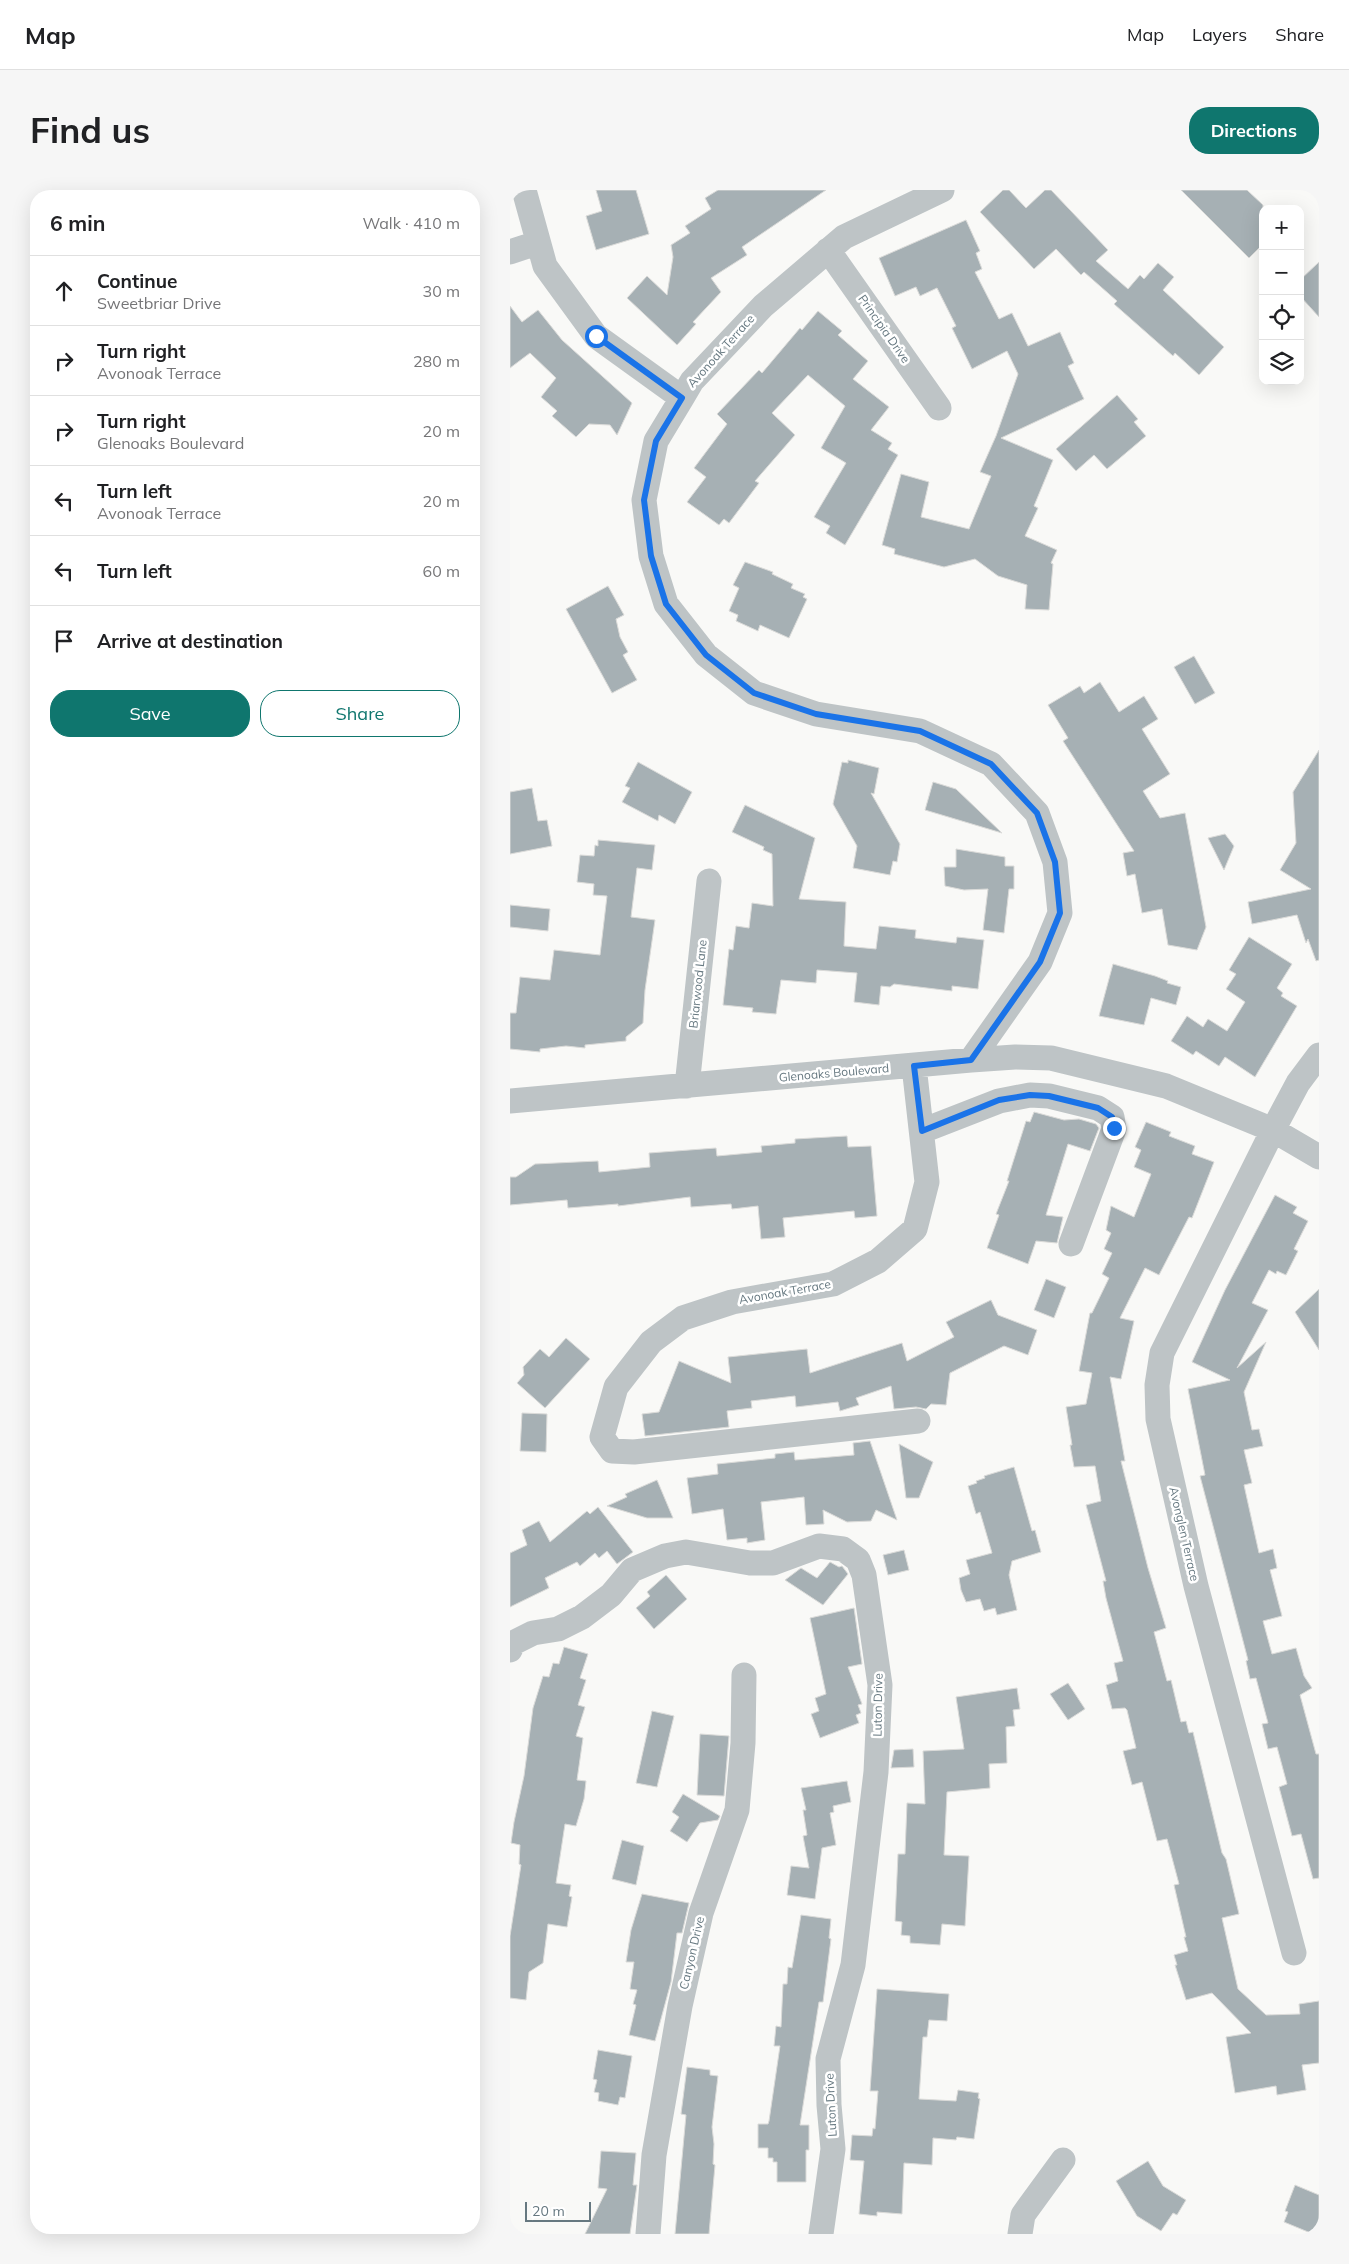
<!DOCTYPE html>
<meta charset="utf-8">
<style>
:root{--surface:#fff;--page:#f6f6f6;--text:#202124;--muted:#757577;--line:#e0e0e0;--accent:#0f766e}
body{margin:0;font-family:Mulish,sans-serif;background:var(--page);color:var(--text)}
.controls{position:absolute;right:15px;top:15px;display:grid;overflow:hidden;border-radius:10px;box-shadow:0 5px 20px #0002}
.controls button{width:45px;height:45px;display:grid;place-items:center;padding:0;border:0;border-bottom:1px solid var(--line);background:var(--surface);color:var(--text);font:25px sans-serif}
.scale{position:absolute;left:15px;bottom:12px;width:66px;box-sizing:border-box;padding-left:5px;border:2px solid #667880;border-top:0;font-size:14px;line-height:18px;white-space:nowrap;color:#667880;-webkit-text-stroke:4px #fff;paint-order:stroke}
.stop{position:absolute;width:15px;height:15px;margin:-11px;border:4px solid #1a73e8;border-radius:50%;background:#fff}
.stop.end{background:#1a73e8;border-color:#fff;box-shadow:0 1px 5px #0008}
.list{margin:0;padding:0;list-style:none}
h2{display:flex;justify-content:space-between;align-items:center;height:65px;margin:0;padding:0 20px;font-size:21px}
h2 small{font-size:16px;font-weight:400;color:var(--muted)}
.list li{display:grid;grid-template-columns:32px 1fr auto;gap:15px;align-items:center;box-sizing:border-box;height:70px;padding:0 20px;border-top:1px solid var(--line)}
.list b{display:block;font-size:19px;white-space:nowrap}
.list p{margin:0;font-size:16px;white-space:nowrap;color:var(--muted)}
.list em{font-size:16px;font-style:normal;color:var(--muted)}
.actions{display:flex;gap:10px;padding:15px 20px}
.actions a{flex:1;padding:11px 0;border:1px solid var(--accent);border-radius:20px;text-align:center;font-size:18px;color:var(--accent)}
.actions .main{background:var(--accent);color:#fff}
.icon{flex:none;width:28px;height:28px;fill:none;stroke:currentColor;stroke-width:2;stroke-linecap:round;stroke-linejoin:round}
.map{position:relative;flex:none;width:809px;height:2044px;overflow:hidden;border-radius:20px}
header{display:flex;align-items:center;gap:30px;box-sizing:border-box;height:70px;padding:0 25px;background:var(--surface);border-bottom:1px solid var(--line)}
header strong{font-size:24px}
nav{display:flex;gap:28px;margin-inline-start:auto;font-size:18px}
.intro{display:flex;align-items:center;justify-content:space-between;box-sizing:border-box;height:120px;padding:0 30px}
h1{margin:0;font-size:35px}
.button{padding:12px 22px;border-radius:20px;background:var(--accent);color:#fff;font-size:18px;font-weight:700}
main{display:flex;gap:30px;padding:0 30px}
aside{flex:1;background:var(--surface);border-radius:20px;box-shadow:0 5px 20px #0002}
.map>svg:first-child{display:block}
</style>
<header>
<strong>Map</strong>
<nav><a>Map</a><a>Layers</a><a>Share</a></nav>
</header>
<div class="intro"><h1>Find us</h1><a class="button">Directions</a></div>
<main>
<aside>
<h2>6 min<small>Walk · 410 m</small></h2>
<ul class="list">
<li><svg class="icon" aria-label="ahead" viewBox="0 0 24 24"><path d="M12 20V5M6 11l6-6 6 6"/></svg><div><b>Continue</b><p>Sweetbriar Drive</p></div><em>30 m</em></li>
<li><svg class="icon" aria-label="right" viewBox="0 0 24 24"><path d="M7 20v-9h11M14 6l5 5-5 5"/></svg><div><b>Turn right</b><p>Avonoak Terrace</p></div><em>280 m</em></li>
<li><svg class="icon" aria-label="right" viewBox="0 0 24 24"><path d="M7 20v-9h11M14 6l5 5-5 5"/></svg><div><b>Turn right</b><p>Glenoaks Boulevard</p></div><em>20 m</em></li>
<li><svg class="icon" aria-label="left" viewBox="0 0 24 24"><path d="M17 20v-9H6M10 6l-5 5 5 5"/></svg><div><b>Turn left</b><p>Avonoak Terrace</p></div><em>20 m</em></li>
<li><svg class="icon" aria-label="left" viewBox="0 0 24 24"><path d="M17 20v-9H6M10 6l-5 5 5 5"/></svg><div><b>Turn left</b></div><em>60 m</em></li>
<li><svg class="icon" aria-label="arrive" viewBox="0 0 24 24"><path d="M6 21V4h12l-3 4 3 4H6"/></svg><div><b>Arrive at destination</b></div></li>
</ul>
<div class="actions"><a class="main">Save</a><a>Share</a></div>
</aside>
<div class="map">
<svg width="809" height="2044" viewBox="0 0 809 2044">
<rect width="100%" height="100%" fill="#f9f9f7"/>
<path fill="#a6b0b4" stroke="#dbdbd9" d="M 86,0 L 126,0 L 139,44 L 86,60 L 76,26 L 92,21 Z
M 208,0 L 316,0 L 232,57 L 237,65 L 201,88 L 211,102 L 183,132 L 186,134 L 167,155 L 117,108 L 137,86 L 157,105 L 163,67 L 161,55 L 180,43 L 175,36 L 201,19 L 195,8 Z
M 493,0 L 499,0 L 516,18 L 535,0 L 541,0 L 598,60 L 586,71 L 618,99 L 630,85 L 634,89 L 648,73 L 664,87 L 653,100 L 714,157 L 689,185 L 665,163 L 663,166 L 604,114 L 607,111 L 574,82 L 571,85 L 546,59 L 524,79 L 470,22 Z
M 671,0 L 737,0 L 753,15 L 753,54 L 739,68 Z
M 456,30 L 470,61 L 466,63 L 472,79 L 465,82 L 489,129 L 502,123 L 518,156 L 550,142 L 564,173 L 558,176 L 574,209 L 491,248 L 543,270 L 524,316 L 528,318 L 515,346 L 547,360 L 541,373 L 543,374 L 539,420 L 515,419 L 517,395 L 488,386 L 465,369 L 434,377 L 384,364 L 385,359 L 372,355 L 391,284 L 419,292 L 411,327 L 459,339 L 481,286 L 470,282 L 486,246 L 508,184 L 497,161 L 462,179 L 442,138 L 446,136 L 427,98 L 410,106 L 406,97 L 385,106 L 369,68 Z
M 809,72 L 809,127 L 790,106 L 790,90 Z
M 0,116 L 12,132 L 28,120 L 52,150 L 122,213 L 107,245 L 100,235 L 79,234 L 66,247 L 42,226 L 47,221 L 31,207 L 46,188 L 20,163 L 0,178 Z
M 308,121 L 332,141 L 328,145 L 358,171 L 343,189 L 379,217 L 361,240 L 382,253 L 378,259 L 388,265 L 335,355 L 316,343 L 320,336 L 304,327 L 336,273 L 311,258 L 335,216 L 298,185 L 262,223 L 285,245 L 245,291 L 249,293 L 219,333 L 214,329 L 209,335 L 177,312 L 196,287 L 184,278 L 217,234 L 207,224 L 249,180 L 252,183 L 290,138 L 292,140 Z
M 607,205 L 628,229 L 624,232 L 636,246 L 597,279 L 584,265 L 566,281 L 546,259 Z
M 235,372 L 263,382 L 262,384 L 283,394 L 281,398 L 295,404 L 293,407 L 297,409 L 279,448 L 250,435 L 248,441 L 226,431 L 228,425 L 219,421 L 229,398 L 223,395 Z
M 98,396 L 114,425 L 106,429 L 110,447 L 118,462 L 113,465 L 127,490 L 102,503 L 56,419 Z
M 684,466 L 705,503 L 685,514 L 664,477 Z
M 590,492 L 609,522 L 634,506 L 648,529 L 632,539 L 660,584 L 633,601 L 650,628 L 675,623 L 696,737 L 687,760 L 658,755 L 652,719 L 632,723 L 625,684 L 617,686 L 613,663 L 624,661 L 553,551 L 558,548 L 538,515 L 570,496 L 574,503 Z
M 809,560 L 809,770 L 806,771 L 798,749 L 796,753 L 787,725 L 742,734 L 738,712 L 801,699 L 770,680 L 786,653 L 783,602 Z
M 338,570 L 369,578 L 364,604 L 361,603 L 390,654 L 387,672 L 383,671 L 380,685 L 343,678 L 347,656 L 323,614 L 332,572 L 338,573 Z
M 128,572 L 182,602 L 165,634 L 149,625 L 148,631 L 112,612 L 120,598 L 115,596 Z
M 423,592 L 446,599 L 492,643 L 415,620 Z
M 22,598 L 28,631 L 37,630 L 42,656 L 0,664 L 0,602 Z
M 235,615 L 305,648 L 289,709 L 336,712 L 334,756 L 366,759 L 369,736 L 406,740 L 405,748 L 446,753 L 447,747 L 474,750 L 468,799 L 442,796 L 442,801 L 384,794 L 380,797 L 371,796 L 369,815 L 344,812 L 347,783 L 307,780 L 306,793 L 271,790 L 266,824 L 242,822 L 243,818 L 213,815 L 219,759 L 223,760 L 226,736 L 239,738 L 242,713 L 263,716 L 262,664 L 253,660 L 254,657 L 222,642 Z
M 715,644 L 724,656 L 714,680 L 698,648 Z
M 88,650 L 145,655 L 142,680 L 127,678 L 121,727 L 145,730 L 135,800 L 133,833 L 116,847 L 116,851 L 75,855 L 75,858 L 56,856 L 30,859 L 30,862 L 0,859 L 0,823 L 6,823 L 10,787 L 40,790 L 44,760 L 90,765 L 97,706 L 83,705 L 84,694 L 67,692 L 70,665 L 84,666 L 85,655 L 88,656 Z
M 446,659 L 495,667 L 495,676 L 504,676 L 504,699 L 499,699 L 494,743 L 473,740 L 478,699 L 454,700 L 435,696 L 434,677 L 446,677 Z
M 0,715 L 40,719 L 38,741 L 0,737 Z
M 739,747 L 782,774 L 767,798 L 773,803 L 771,806 L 787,816 L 745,887 L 715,867 L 709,876 L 686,861 L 683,865 L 661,851 L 677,826 L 693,837 L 698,829 L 717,841 L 735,812 L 716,799 L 726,784 L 719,780 Z
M 603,774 L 645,786 L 658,791 L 657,793 L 671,797 L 666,815 L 641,808 L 634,835 L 589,826 Z
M 524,922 L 554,930 L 569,929 L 586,934 L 589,938 L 580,961 L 558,954 L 536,1025 L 553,1027 L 547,1053 L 526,1051 L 518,1074 L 477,1058 L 489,1025 L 486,1024 L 499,991 L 497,991 L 516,931 L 520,932 Z
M 636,932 L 661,942 L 659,946 L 685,956 L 682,964 L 704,972 L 682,1028 L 679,1027 L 649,1085 L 635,1078 L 610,1128 L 624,1131 L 611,1189 L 600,1187 L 615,1271 L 611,1271 L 638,1378 L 656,1438 L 644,1442 L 657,1491 L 661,1490 L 671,1532 L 676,1531 L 679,1543 L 683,1542 L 712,1663 L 716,1669 L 729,1724 L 712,1728 L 728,1799 L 756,1825 L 790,1824 L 789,1814 L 809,1811 L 809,1873 L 792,1875 L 796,1900 L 767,1905 L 766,1896 L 725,1903 L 716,1847 L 741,1843 L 702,1803 L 676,1810 L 665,1775 L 667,1775 L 664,1765 L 678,1761 L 674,1747 L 676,1747 L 664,1695 L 669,1694 L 657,1649 L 647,1651 L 632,1592 L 622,1595 L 613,1561 L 626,1558 L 617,1520 L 615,1518 L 602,1519 L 596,1495 L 608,1491 L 604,1473 L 613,1471 L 596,1408 L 593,1391 L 596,1391 L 576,1315 L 591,1311 L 585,1276 L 564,1277 L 560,1255 L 562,1255 L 556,1217 L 576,1214 L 582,1183 L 569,1181 L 580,1123 L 582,1123 L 599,1088 L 592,1084 L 602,1063 L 594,1059 L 601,1043 L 596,1040 L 601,1016 L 624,1027 L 641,984 L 624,977 L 631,960 L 625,957 Z
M 337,946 L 338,957 L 361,956 L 367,1026 L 345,1028 L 344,1021 L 273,1028 L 275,1047 L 251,1049 L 248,1016 L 222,1019 L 221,1014 L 181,1017 L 180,1007 L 108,1016 L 108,1014 L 58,1018 L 57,1010 L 0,1015 L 0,987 L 6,987 L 25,974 L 88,971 L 89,982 L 140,977 L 139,963 L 206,958 L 207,966 L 252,962 L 251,956 L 285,953 L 285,949 Z
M 765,1005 L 787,1017 L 783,1023 L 798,1031 L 784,1059 L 788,1061 L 776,1085 L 767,1081 L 766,1084 L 759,1080 L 742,1113 L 758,1120 L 727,1178 L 756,1152 L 734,1202 L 742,1240 L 749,1239 L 753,1256 L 734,1260 L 742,1293 L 734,1295 L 749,1363 L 763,1359 L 767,1378 L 760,1380 L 772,1426 L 753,1431 L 762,1464 L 786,1458 L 794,1486 L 802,1498 L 790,1505 L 806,1564 L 809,1564 L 809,1688 L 803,1689 L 791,1644 L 782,1646 L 769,1597 L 777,1594 L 767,1557 L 758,1559 L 752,1534 L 758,1533 L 746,1488 L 740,1489 L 736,1471 L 738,1470 L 690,1286 L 695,1285 L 678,1199 L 720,1190 L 682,1172 L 715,1100 Z
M 536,1089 L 556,1097 L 544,1128 L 524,1120 Z
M 809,1099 L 809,1160 L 785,1122 Z
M 481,1110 L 488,1125 L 527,1140 L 518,1165 L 494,1156 L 440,1183 L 436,1215 L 421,1214 L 416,1219 L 406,1217 L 384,1219 L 381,1196 L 346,1208 L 349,1215 L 330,1221 L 328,1212 L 286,1217 L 285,1206 L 241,1211 L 242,1218 L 217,1221 L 219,1237 L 135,1246 L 132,1224 L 149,1222 L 169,1171 L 221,1193 L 218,1167 L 297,1159 L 300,1183 L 392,1153 L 397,1171 L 444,1147 L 436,1132 Z
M 56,1148 L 80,1169 L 35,1218 L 7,1193 L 14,1185 L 13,1177 L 30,1159 L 39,1167 Z
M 12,1223 L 37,1224 L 36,1262 L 10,1261 Z
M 360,1251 L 387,1330 L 366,1320 L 361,1331 L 337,1332 L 313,1320 L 314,1334 L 296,1335 L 294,1307 L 251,1312 L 255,1350 L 237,1353 L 237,1348 L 217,1350 L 213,1319 L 182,1324 L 177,1288 L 208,1284 L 207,1274 L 265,1268 L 265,1264 L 284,1262 L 285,1270 L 344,1265 L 343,1253 Z
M 389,1254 L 423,1272 L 409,1308 L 396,1308 Z
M 504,1277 L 522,1341 L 525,1340 L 531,1362 L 502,1371 L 499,1385 L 507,1420 L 487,1425 L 485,1418 L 474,1421 L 470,1409 L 456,1412 L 451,1400 L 449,1388 L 460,1384 L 456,1370 L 482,1363 L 470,1322 L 466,1324 L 458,1296 L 467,1293 L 466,1291 L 475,1288 L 474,1286 Z
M 147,1290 L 163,1328 L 137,1328 L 97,1316 L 117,1307 L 115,1304 Z
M 88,1317 L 123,1362 L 107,1374 L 97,1361 L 89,1368 L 85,1363 L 70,1376 L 67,1372 L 35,1388 L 39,1398 L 0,1417 L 0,1363 L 17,1355 L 12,1340 L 29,1331 L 40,1352 L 77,1321 L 80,1324 Z
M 394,1360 L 399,1380 L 378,1385 L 373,1365 Z
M 320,1372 L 329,1377 L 332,1376 L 338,1384 L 313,1415 L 275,1390 L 291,1378 L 307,1388 Z
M 156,1385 L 177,1409 L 144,1439 L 126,1418 L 140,1406 L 137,1402 Z
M 344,1418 L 352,1474 L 338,1477 L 352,1514 L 348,1515 L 351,1523 L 346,1525 L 349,1533 L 310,1548 L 301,1524 L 309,1521 L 305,1508 L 316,1504 L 300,1428 Z
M 54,1457 L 78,1464 L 70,1488 L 76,1490 L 68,1515 L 75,1517 L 66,1546 L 73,1548 L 67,1590 L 76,1591 L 74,1609 L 66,1636 L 55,1634 L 46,1693 L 61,1695 L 59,1706 L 62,1707 L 57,1737 L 38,1734 L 33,1773 L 19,1782 L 16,1810 L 0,1808 L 0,1746 L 11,1675 L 9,1674 L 10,1655 L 1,1653 L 4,1632 L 14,1586 L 23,1518 L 33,1486 L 39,1487 L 43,1473 L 49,1474 Z
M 558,1493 L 575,1519 L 558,1530 L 540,1504 Z
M 507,1498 L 510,1519 L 503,1520 L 505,1536 L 496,1537 L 497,1573 L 479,1574 L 480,1598 L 437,1602 L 434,1665 L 459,1666 L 455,1736 L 432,1734 L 430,1755 L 400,1753 L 400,1746 L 391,1745 L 392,1732 L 385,1731 L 388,1664 L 395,1664 L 397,1613 L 415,1614 L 413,1561 L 454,1559 L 446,1507 Z
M 142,1521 L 164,1526 L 147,1597 L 126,1593 Z
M 190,1544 L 219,1546 L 214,1606 L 187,1605 Z
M 403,1559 L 404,1577 L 381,1578 L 384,1560 Z
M 337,1591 L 341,1612 L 323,1616 L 324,1622 L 320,1623 L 326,1655 L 312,1658 L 305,1709 L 277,1705 L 281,1676 L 299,1678 L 293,1646 L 297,1645 L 293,1620 L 296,1620 L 291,1598 Z
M 173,1604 L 210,1626 L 208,1630 L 190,1633 L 177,1652 L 160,1641 L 169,1627 L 162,1622 Z
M 112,1650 L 134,1656 L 126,1695 L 102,1689 Z
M 132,1704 L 179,1713 L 172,1743 L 167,1743 L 161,1792 L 145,1851 L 119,1845 L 126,1815 L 123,1814 L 127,1800 L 120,1799 L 124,1772 L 116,1772 L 121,1740 Z
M 291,1725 L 321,1729 L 319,1748 L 321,1749 L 313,1812 L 309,1812 L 290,1935 L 299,1935 L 299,1960 L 296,1960 L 296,1992 L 267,1992 L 267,1972 L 263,1972 L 263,1968 L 258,1968 L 258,1958 L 248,1958 L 248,1934 L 258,1934 L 259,1931 L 270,1856 L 264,1856 L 266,1836 L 271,1837 L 273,1794 L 277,1794 L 278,1777 L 282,1778 Z
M 367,1799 L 439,1804 L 437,1831 L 419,1830 L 417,1847 L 413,1847 L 409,1909 L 446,1911 L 448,1900 L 469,1903 L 468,1908 L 470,1909 L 464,1949 L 447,1947 L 446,1950 L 423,1948 L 422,1975 L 394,1973 L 392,2024 L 367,2022 L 367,2026 L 349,2024 L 354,1971 L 340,1970 L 342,1945 L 362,1946 L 363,1938 L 365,1939 L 368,1901 L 360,1901 Z
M 88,1860 L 122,1866 L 115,1908 L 110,1907 L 108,1915 L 88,1911 L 89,1903 L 84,1902 L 87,1890 L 83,1889 Z
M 177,1877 L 200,1880 L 200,1885 L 208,1886 L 202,1937 L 204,1954 L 203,1974 L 205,1975 L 199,2044 L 165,2044 L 176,1925 L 171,1924 Z
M 91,1961 L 126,1963 L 123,1995 L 127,1995 L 120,2044 L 75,2044 L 97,1999 L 88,1998 Z
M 638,1971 L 653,1996 L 676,2010 L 667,2025 L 663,2023 L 651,2041 L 627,2026 L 606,1991 Z
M 785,1995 L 809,2005 L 809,2044 L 803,2044 L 774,2032 L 778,2022 L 775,2021 Z"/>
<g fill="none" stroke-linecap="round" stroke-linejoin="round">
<path stroke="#bec4c6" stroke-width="25" d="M 14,0 L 35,76 L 86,146 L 172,208
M 432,0 L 334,47 L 253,116 L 182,191 L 172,208 L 146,251 L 134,310 L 141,366 L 156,414 L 196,465 L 244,503 L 306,524 L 410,541 L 481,574 L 527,623 L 545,672 L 550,723 L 530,772 L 461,870
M 318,60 L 429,218
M 0,62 L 27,53
M 404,876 L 417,992 L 405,1039 L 368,1071 L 323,1094 L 222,1112 L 173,1128 L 141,1152 L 106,1197 L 92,1247 L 102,1261 L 124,1262 L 408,1231
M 177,896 L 199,691
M 0,911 L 461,870 L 505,867 L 541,868 L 656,896 L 763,940 L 809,967
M 412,941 L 489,911 L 520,905 L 539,906 L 588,918 L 602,927 L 604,939 L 561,1054
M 0,1460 L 3,1453 L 23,1443 L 48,1439 L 72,1427 L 101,1405 L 122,1380 L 155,1366 L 176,1362 L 240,1373 L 263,1373 L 309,1356 L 333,1359 L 348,1370 L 354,1385 L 370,1495 L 366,1582 L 343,1775 L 318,1869 L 319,1915 L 323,1959 L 311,2044
M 784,1763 L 686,1396 L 648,1229 L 647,1195 L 652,1163 L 763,940 L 788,893 L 809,865
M 138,2044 L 144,1965 L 170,1816 L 191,1723 L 227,1620 L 233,1553 L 234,1485
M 510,2044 L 513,2025 L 553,1970"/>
</g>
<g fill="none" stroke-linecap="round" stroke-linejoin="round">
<path stroke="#1a73e8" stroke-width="6" d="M 86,146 L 172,208 L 146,251 L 134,310 L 141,366 L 156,414 L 196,465 L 244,503 L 306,524 L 410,541 L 481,574 L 527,623 L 545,672 L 550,723 L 530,772 L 461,870 L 404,876 L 412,941 L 489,910 L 520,905 L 539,906 L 588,918 L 602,927 L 604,938"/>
</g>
<g text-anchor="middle" stroke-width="5" stroke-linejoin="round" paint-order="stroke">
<g font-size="12" fill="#667880" stroke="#fff">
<text transform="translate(374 139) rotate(55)" y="4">Principia Drive</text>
<text transform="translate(211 161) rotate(-48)" y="4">Avonoak Terrace</text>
<text transform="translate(188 794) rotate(-84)" y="4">Briarwood Lane</text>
<text transform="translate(324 883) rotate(-5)" y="4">Glenoaks Boulevard</text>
<text transform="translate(275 1102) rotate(-10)" y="4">Avonoak Terrace</text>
<text transform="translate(674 1344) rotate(77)" y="4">Avonglen Terrace</text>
<text transform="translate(368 1515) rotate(-89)" y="4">Luton Drive</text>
<text transform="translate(182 1763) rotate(-77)" y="4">Canyon Drive</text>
<text transform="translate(321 1915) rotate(-93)" y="4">Luton Drive</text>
</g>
</g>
</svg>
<div class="controls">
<button>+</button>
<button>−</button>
<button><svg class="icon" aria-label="locate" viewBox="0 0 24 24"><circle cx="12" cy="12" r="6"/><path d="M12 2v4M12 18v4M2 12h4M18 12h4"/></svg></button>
<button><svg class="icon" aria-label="layers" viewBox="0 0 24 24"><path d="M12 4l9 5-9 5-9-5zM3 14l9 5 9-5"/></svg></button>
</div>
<div class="scale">20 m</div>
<div class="stop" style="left:86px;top:146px"></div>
<div class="stop end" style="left:604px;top:938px"></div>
</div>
</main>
